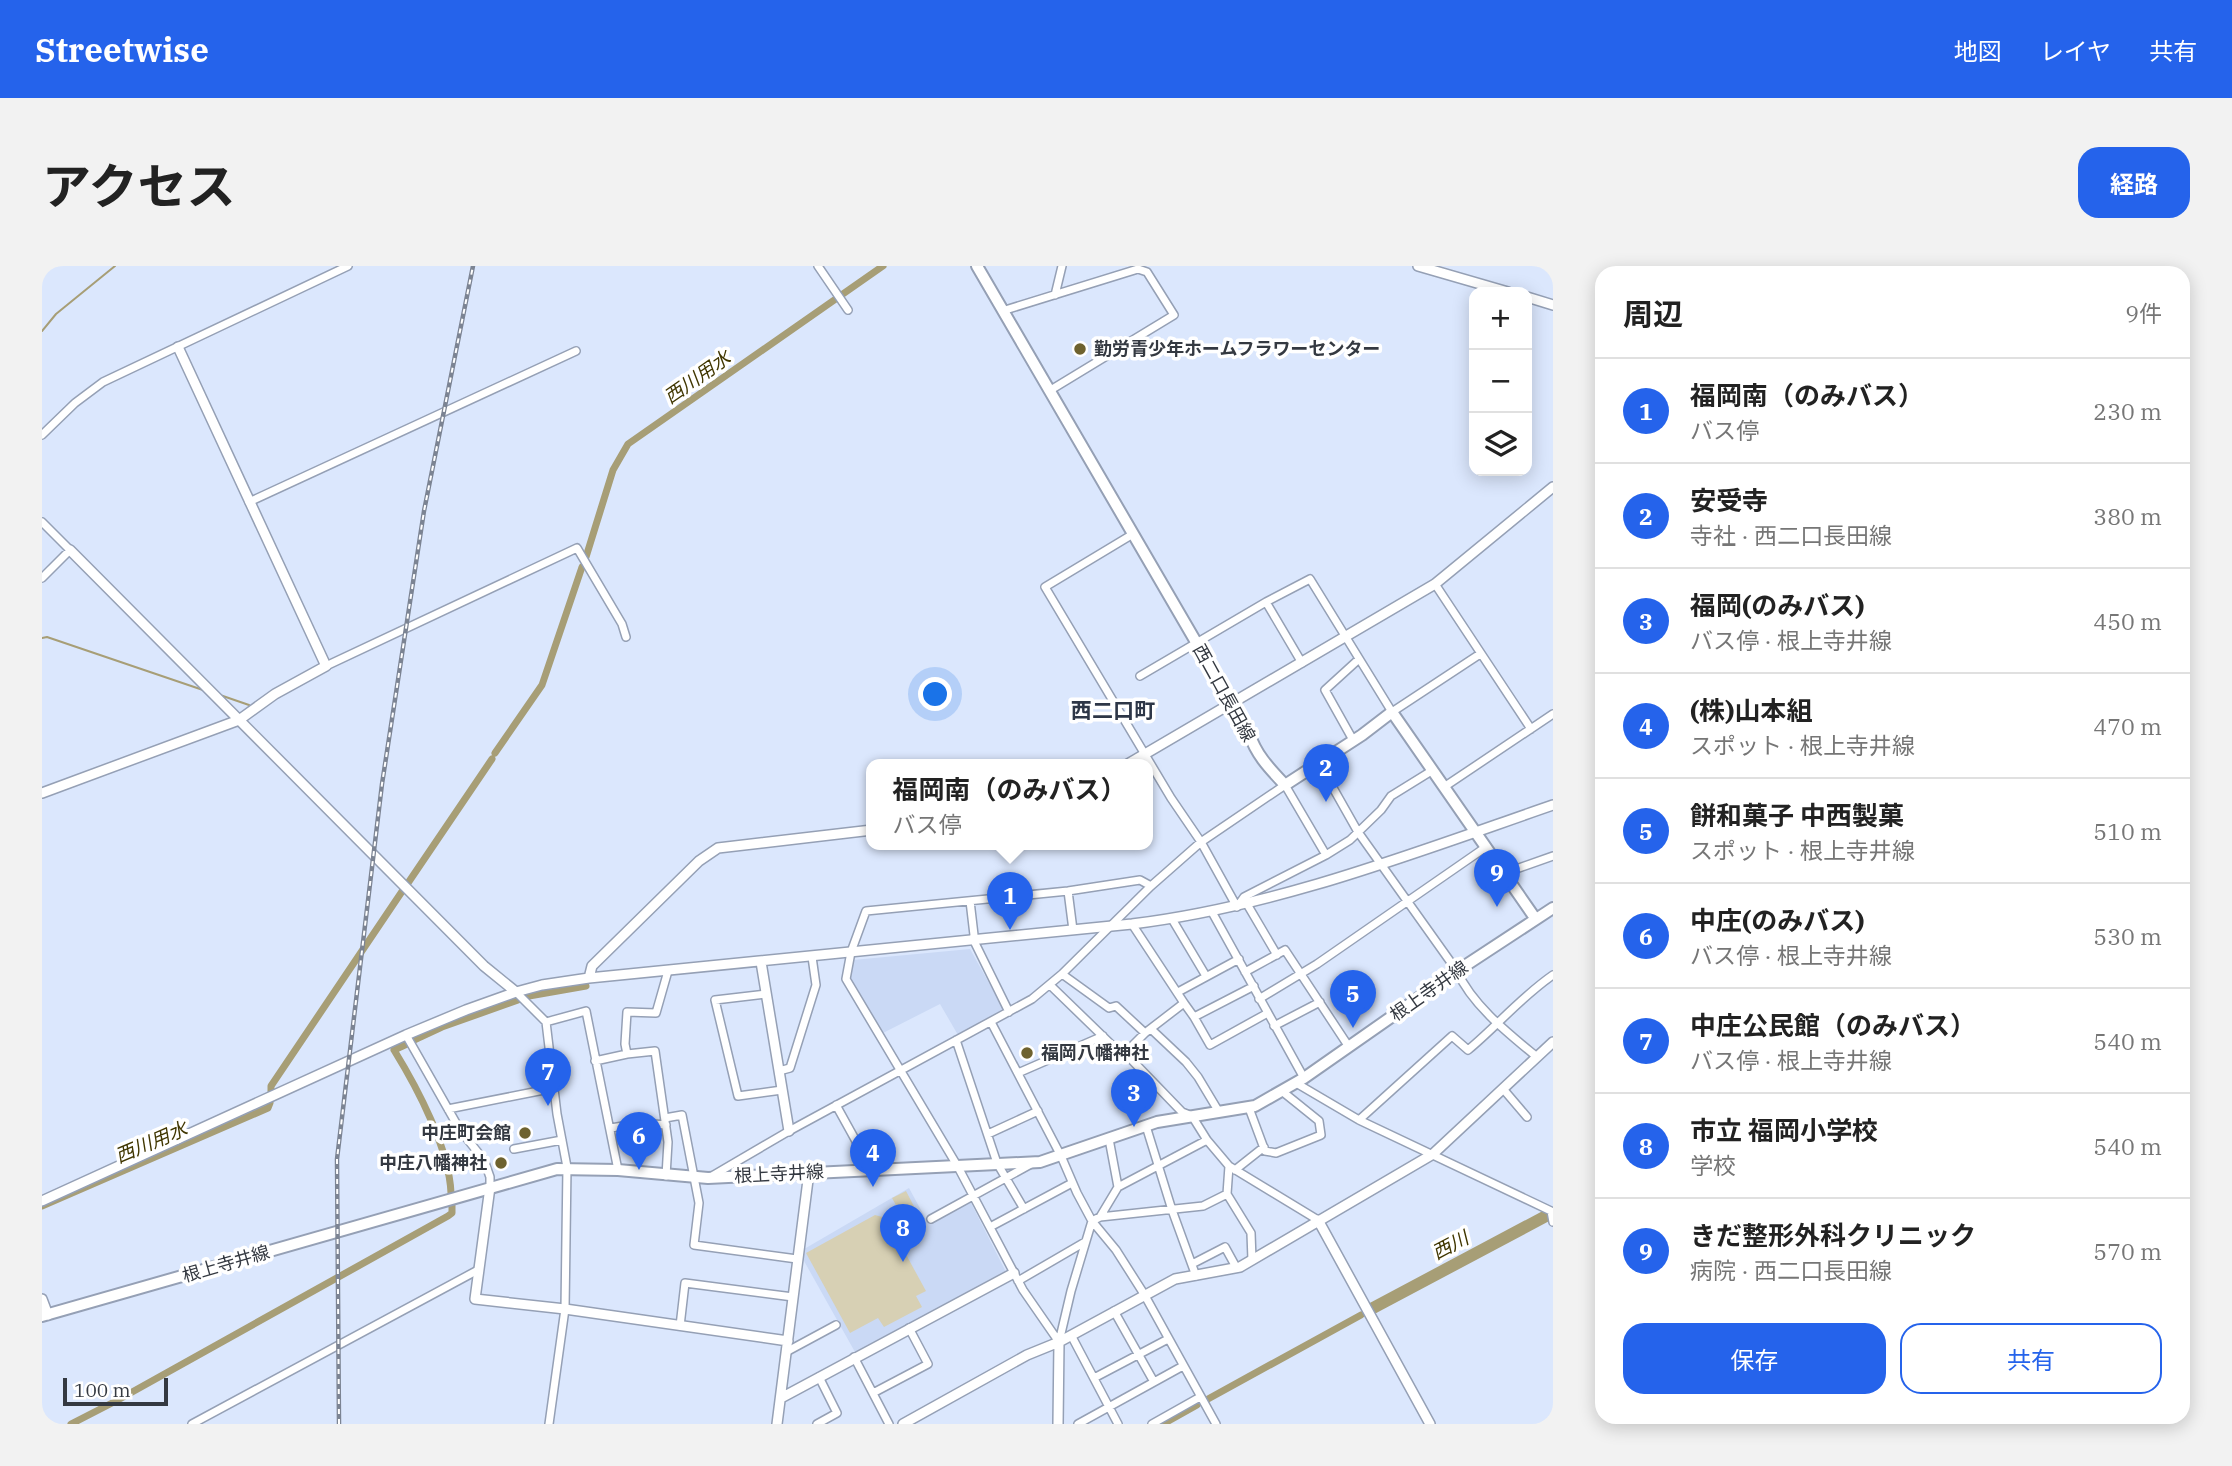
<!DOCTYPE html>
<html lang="ja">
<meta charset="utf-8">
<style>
:root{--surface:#fff;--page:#f2f2f2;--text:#222;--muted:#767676;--line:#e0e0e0;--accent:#2563eb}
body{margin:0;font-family:"IBM Plex Serif","Noto Sans JP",serif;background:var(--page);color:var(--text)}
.controls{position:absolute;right:21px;top:21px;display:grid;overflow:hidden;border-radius:14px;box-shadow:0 4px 18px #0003}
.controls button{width:63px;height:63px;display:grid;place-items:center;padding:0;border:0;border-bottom:2px solid var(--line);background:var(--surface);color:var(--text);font:35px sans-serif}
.scale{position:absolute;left:21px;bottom:18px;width:105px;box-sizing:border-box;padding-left:7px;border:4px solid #343941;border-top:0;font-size:19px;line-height:24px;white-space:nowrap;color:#343941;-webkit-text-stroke:5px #fff;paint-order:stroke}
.you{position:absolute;left:894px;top:429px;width:24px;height:24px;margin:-18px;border:5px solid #fff;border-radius:50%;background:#1a73e8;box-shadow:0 0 0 10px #1a73e833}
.badge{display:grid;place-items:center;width:46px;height:46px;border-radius:50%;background:var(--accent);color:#fff;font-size:23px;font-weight:700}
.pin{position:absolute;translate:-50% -58px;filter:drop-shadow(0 2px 4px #0008)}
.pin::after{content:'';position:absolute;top:37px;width:24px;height:21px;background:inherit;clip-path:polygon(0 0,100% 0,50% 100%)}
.popup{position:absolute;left:824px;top:493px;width:287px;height:91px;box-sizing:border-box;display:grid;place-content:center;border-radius:14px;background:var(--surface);filter:drop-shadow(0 2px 5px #0005);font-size:23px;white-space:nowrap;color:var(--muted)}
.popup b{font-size:26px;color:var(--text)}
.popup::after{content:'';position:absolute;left:50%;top:100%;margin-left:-14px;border:14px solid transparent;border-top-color:var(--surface)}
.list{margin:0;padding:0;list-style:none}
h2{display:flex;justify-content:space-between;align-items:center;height:91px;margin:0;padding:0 28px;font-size:30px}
h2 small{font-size:23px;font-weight:400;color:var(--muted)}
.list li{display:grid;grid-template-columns:46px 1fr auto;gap:21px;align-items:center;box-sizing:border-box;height:105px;padding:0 28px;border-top:2px solid var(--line)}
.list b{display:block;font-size:26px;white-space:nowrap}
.list p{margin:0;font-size:23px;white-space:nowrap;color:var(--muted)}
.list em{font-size:23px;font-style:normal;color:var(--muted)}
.actions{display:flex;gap:14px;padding:21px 28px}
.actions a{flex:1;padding:16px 0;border:2px solid var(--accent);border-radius:21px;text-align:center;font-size:24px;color:var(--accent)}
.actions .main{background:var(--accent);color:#fff}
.icon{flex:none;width:38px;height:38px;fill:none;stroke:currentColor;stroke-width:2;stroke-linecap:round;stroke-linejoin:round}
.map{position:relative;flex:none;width:1511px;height:1158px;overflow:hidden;border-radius:21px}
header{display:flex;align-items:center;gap:42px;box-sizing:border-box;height:98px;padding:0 35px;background:var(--accent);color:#fff}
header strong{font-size:33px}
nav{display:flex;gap:38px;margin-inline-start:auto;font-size:24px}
.intro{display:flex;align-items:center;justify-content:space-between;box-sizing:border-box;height:168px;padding:0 42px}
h1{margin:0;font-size:49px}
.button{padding:18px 32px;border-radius:21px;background:var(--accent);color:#fff;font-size:24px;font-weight:700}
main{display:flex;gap:42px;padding:0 42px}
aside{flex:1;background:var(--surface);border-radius:21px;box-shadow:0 4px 18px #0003}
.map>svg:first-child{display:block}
</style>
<header>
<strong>Streetwise</strong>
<nav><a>地図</a><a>レイヤ</a><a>共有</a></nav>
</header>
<div class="intro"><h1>アクセス</h1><a class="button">経路</a></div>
<main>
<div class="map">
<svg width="1511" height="1158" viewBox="0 0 1511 1158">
<rect width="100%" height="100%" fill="#dbe7fd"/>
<path fill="#cad9f5" d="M 928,683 L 962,744 L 916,769 L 898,738 L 841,767 L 807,713 L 811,694 Z
M 867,922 L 886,957 L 928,935 L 964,1006 L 813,1086 L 757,986 Z"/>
<path fill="#d7d0b4" d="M 864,925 L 878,952 L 865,959 L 850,932 Z
M 833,949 L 844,952 L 884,1025 L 874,1030 L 880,1041 L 842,1061 L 836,1052 L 808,1067 L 764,987 Z"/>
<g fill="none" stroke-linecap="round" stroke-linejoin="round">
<path stroke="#a79e76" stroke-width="2" d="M 0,65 L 14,48 L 73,0
M 0,372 L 5,371 L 161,424
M 178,429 L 207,439"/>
<path stroke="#a79e76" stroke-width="7" d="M 544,291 L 571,204 L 586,178 L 841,0
M 453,487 L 500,419 L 540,301
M 366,617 L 450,493
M 487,730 L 544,720
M 372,774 L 400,761 L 476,734
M 365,778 L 352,784 C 376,823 407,882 409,927
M 229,825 L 229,820 L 363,621
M 0,940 L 226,842 L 228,837
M 1166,1133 L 1319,1049
M 74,1135 L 406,950 L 410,947 L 410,940
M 29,1158 L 70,1137
M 1121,1158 L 1155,1139"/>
<path stroke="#a79e76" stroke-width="12" d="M 1331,1042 L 1504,950"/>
<g stroke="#95a0b5" stroke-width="10">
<path id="minor" d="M 776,0 L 806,44
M 1013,29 L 1020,0
M 960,45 L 1096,3 L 1105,6 L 1132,49 L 1007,125
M 0,169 L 33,137 L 61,116 L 306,0
M 207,236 L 534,85
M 0,256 L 28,284 L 0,312
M 1091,268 L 1003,321 L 1129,532 L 1159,576 L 1195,641 L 1202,631 L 1284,589 L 1308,574 L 1339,544 L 1349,530 L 1391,504
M 1393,318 L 1489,463
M 1224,336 L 1260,397
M 284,400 L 535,282 L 580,358 L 584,371
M 1098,410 L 1224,336 L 1268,313 L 1350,446 L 1438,388
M 1311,474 L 1283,424 L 1317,393
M 1277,497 L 1316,566 L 1415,705 C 1430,739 1467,768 1495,791
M 1402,521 L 1511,448
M 1463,607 L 1511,590
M 1026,625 L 1031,664
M 928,635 L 932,669 L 931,673 L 967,746
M 1205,638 L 1235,689
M 1170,646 L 1262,812
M 1130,653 L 1164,710
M 1090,658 L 1142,737
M 1203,706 L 1243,684 L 1307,781
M 1020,708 L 1067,742 L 1074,740 L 1103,767
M 1008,719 L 1075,784 L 1083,787 L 1140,846 L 1150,850 L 1165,874 L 1187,900 L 1276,954
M 474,726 L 504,756 L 515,848 L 525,901 L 523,1043 L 507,1158
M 1136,726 L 1197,693
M 724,728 L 673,734 L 696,830 L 740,824
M 1217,733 L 1275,698 L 1444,581
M 1152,751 L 1168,779 L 1224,748
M 504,756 L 544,745 L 576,904
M 949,756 L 1019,890 L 1035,927 L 1050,955 L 1074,984 L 1102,1028 L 1174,1158
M 1232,760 L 1278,736
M 1109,763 L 1144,796 L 1156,811 L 1177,846
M 364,769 L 418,864 L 442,894 L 448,911 L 448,921
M 914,774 L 955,897 L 982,943
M 1083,787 L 1103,767 L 1142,737 L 1152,751 L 1212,720
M 585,788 L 583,778 L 585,746 L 614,747 L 626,705
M 553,795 L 585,788 L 613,785 L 626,876 L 624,910
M 737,805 L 748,802 L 774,719 L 770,691
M 976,807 L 1061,770
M 1254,817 L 1317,854 L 1509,945 L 1511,956
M 1462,824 L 1485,851
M 794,839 L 830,904
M 1207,842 L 1223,885 L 1234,887 L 1279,869 L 1277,855 L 1241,826
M 406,843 L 512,822
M 623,852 L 640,849 L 657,937 L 652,979 L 755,993
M 1317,854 L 1410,770 L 1426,784 C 1455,760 1479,731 1511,709
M 1104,860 L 1130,944 L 1154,1010
M 569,862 L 599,857 L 624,859
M 946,868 L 996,845
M 1067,873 L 1076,921
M 472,883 L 520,874
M 1193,904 L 1222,881
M 670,910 L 747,865 L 990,733 L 1020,708 L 1109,620 L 1159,576 L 1243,519 L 1284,589
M 1185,928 L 1209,967 L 1210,994
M 1058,951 L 1076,921 L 1165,874
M 889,953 L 989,898
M 948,961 L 1030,917
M 1150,998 L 1183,981 L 1194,1001
M 976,1015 L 1043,976
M 1072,1045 L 1112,1116
M 638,1060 L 643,1017 L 751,1031
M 1029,1069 L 1076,1158
M 1017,1076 L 981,1024 L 916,901 L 804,713 L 809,686 L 824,645 L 1026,625 L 1098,614 L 1109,620
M 1017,1076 L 1029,1025 L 1050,955 L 1058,951 L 1161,940 L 1185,928 L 1187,900
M 744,1086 L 794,1059
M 812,1091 L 847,1158
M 1052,1112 L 1126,1073
M 831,1127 L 886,1098 L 867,1062
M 150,1158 L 436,1004
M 775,1158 L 795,1147 L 777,1111
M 1036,1158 L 1141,1100
M 1110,1158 L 1158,1131"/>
</g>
<g stroke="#95a0b5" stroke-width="12">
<path id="tertiary" d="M 1376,0 L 1466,26
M 1485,31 L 1511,39
M 28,284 L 442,700 L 474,726
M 1086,498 L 1393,318 L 1511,221
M 0,527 L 197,454 L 233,428 L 284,400 L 136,81
M 719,696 L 747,865
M 547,712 L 550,700 L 657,595 L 676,582 L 830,564
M 448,921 L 433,1033 L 523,1043 L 746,1075
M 0,935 L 364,769 L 424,744 L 474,726 L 500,719 L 547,712 L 1090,658 C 1236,640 1372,587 1511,539
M 1276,954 L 1388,1158
M 0,1033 L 6,1049
M 739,1132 L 972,1007
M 735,1158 L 767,906
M 861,1158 L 985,1089 L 1017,1076 L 1133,1013 L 1198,1001 L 1391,888 L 1511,776
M 1016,1158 L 1017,1076"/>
</g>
<g stroke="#95a0b5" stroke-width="14">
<path id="secondary" d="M 935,0 L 1207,467 C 1214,489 1228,503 1243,519 L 1320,469 L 1350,446 L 1493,652
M 0,1050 L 515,903 L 576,904 L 666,912 L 998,896 L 1115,856 L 1213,840 L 1262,812 L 1415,705 L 1511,642"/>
</g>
<use href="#minor" stroke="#fff" stroke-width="7"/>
<use href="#tertiary" stroke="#fff" stroke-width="9"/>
<use href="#secondary" stroke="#fff" stroke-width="10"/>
<g stroke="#7c8493" stroke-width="4.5">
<path id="rail" d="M 297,1158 L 295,893 L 340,518 L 382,245 L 431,0"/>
</g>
<use href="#rail" stroke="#fff" stroke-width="2" stroke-dasharray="5" stroke-linecap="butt"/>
</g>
<g fill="#6e622f" stroke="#fff" stroke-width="2.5">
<circle cx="1038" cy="83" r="7"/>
<circle cx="985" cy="787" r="7"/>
<circle cx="483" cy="867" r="7"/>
<circle cx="459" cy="897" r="7"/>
</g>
<g text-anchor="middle" stroke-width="7" stroke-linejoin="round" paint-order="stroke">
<g font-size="18" font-weight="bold" fill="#343941" stroke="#fff" text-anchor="start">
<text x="1052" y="89">勤労青少年ホームフラワーセンター</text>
<text x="999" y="793">福岡八幡神社</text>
<text x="469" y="873" text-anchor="end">中庄町会館</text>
<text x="445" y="903" text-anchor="end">中庄八幡神社</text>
</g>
<g font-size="18" fill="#343941" stroke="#fff">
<text transform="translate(1182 427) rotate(61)" y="6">西二口長田線</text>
<text transform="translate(1387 725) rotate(-35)" y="6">根上寺井線</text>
<text transform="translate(737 908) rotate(-3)" y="6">根上寺井線</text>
<text transform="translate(184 998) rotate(-16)" y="6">根上寺井線</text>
</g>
<g font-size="19" font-style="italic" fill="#403600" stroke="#fff">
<text transform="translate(655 111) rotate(-35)" y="7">西川用水</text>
<text transform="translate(109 876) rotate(-23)" y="7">西川用水</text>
<text transform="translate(1408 979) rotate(-28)" y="7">西川</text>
</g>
<g font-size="21" font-weight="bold" fill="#2d3647" stroke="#fff">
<text x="1071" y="452">西二口町</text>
</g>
</g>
</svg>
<div class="controls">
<button>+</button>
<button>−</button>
<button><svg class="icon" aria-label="layers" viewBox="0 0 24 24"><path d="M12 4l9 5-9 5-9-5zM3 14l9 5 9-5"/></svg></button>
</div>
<div class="scale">100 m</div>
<div class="you"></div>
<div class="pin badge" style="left:968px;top:664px">1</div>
<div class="popup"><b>福岡南（のみバス）</b>バス停</div>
<div class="pin badge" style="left:1284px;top:536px">2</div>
<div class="pin badge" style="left:1092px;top:861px">3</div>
<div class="pin badge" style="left:831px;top:921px">4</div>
<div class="pin badge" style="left:1311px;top:762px">5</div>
<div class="pin badge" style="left:597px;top:904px">6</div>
<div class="pin badge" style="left:506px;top:840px">7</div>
<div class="pin badge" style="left:861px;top:996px">8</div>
<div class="pin badge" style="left:1455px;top:641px">9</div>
</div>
<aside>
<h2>周辺<small>9件</small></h2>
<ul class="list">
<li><span class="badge">1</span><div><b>福岡南（のみバス）</b><p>バス停</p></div><em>230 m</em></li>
<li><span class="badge">2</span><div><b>安受寺</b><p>寺社 · 西二口長田線</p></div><em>380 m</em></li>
<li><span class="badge">3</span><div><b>福岡(のみバス)</b><p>バス停 · 根上寺井線</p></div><em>450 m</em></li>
<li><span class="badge">4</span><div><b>(株)山本組</b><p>スポット · 根上寺井線</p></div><em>470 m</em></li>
<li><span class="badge">5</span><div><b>餅和菓子 中西製菓</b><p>スポット · 根上寺井線</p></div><em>510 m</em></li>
<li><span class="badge">6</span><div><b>中庄(のみバス)</b><p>バス停 · 根上寺井線</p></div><em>530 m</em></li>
<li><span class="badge">7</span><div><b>中庄公民館（のみバス）</b><p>バス停 · 根上寺井線</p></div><em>540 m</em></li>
<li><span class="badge">8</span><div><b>市立 福岡小学校</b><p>学校</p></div><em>540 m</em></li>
<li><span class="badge">9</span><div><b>きだ整形外科クリニック</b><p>病院 · 西二口長田線</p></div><em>570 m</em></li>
</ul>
<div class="actions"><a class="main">保存</a><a>共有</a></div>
</aside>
</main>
